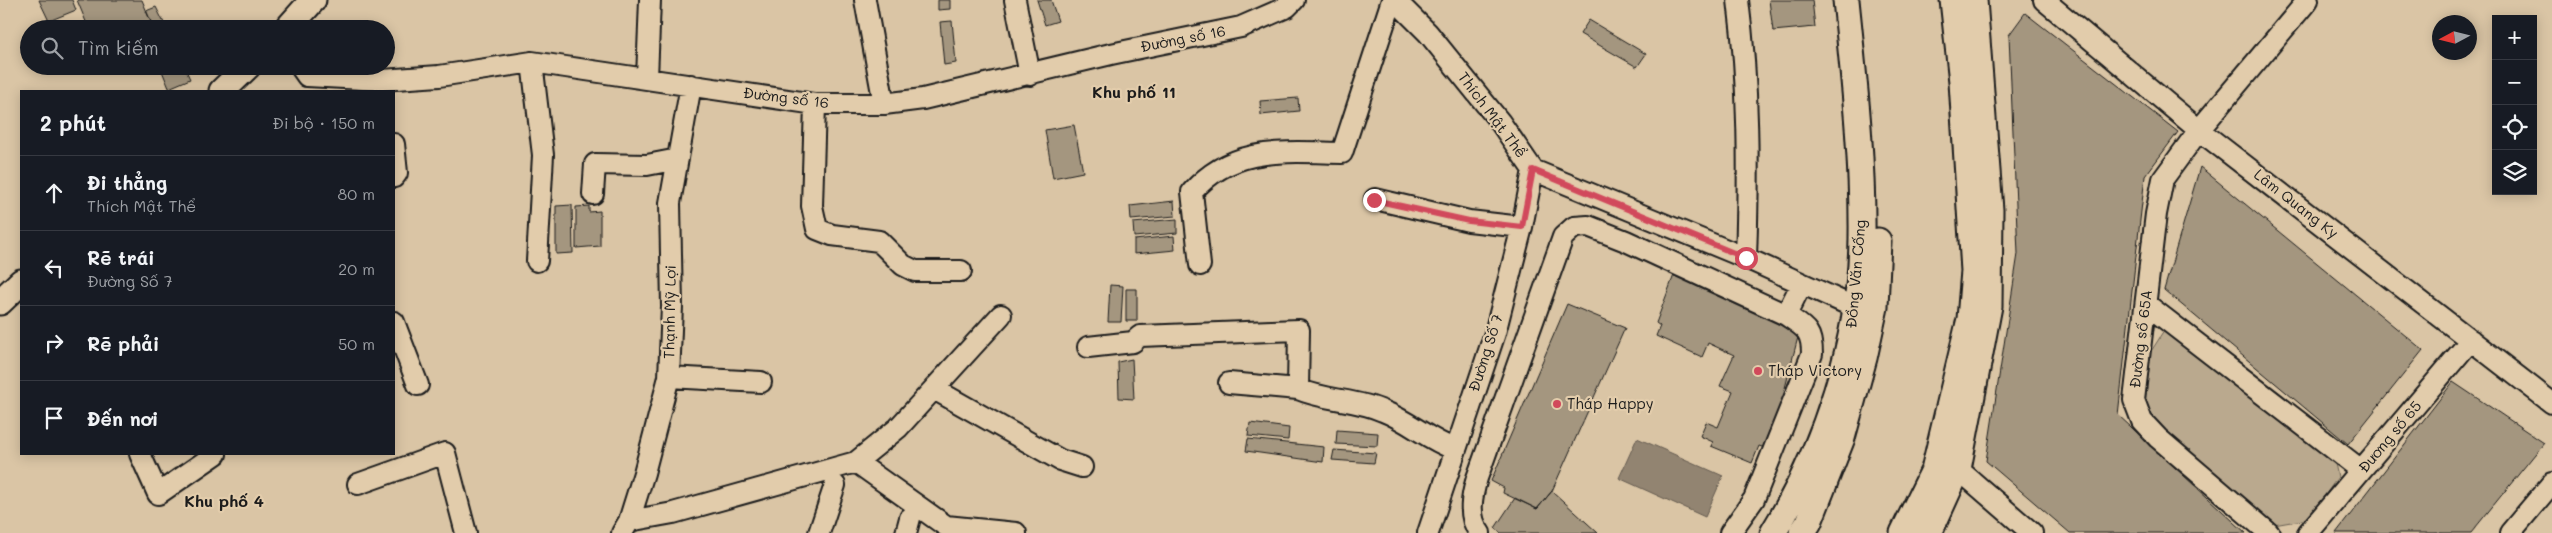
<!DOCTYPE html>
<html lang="vi">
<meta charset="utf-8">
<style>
:root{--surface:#171b24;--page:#242831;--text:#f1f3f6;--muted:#9ea1a6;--line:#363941}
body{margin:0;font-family:Mali,sans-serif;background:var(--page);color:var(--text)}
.controls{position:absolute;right:15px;top:15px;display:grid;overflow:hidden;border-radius:0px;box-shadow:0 2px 12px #0003}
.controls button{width:45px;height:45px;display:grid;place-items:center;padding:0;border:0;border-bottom:1px solid var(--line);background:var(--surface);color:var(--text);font:25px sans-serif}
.compass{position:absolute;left:2432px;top:15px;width:45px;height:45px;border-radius:50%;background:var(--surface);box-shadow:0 2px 12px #0003;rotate:263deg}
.stop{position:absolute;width:15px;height:15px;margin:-11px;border:4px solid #d1495b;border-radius:50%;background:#fff}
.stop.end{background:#d1495b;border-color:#fff;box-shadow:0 1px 5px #0008}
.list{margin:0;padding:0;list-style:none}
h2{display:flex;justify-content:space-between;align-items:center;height:65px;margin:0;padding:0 20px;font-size:21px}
h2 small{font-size:16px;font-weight:400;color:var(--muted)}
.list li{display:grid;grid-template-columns:32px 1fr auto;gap:15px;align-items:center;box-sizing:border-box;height:75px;padding:0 20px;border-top:1px solid var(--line)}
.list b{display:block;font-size:19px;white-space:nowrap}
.list p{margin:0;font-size:16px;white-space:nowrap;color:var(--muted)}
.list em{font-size:16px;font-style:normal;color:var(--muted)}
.icon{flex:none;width:28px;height:28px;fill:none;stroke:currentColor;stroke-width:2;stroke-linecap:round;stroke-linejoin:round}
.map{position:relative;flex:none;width:2552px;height:533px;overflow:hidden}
.search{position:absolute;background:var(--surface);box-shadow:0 2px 12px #0003;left:20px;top:20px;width:375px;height:55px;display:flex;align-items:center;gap:12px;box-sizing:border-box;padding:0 18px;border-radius:28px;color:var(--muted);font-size:19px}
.panel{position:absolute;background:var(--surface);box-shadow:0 2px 12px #0003;left:20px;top:90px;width:375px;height:365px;border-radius:0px}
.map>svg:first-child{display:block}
</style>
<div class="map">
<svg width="2552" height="533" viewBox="0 0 2552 533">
<rect width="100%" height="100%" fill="#dac5a5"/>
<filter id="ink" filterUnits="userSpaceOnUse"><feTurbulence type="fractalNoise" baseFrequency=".02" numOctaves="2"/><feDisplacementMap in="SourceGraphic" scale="10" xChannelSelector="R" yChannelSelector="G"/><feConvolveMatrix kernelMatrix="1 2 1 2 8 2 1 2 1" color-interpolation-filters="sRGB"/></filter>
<g filter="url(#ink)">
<path fill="#baa98e" stroke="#6b6255" d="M 2166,328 L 2334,459 L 2338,477 L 2308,519 L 2274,525 L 2144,415 L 2148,356 Z"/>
<path fill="#928471" stroke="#635a4f" d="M 1637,438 L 1723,476 L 1705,517 L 1619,478 Z"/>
<path fill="#a4967f" stroke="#1c1c1c" d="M 39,0 L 72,0 L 76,10 L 49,21 Z
M 77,0 L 142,0 L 154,29 L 89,29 Z
M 938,0 L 950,0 L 950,9 L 938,10 Z
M 1037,0 L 1051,0 L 1058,21 L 1045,25 Z
M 1769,0 L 1812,0 L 1815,27 L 1773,31 Z
M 156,7 L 167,29 L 154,29 L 146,11 Z
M 2025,13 L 2178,132 L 2145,176 L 2118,415 L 2246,533 L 2070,533 L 1986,461 L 2018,254 L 2009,35 Z
M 1589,20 L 1646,54 L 1637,67 L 1580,34 Z
M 952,21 L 956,63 L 944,65 L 940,22 Z
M 105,66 L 122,66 L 107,72 Z
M 160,66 L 184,66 L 190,79 L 169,88 Z
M 1298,98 L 1299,111 L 1261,115 L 1260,101 Z
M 1074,125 L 1083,172 L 1053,178 L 1045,130 Z
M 2200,167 L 2423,350 L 2348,444 L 2164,290 Z
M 1174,201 L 1175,216 L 1131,220 L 1130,206 Z
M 572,205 L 573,253 L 556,254 L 556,206 Z
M 589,206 L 589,212 L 600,211 L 600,246 L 576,248 L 576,207 Z
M 1177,219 L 1177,233 L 1134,237 L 1133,223 Z
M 1174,236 L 1175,250 L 1134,254 L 1134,240 Z
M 1674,275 L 1799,333 L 1785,388 L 1790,391 L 1765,448 L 1759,446 L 1752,463 L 1711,446 L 1713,442 L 1700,436 L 1706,422 L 1718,427 L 1733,391 L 1720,386 L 1734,355 L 1708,343 L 1702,357 L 1656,336 L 1660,326 L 1656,323 Z
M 1110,285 L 1123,286 L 1121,322 L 1108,322 Z
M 1126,289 L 1137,289 L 1137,321 L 1126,321 Z
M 1567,304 L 1625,328 L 1552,491 L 1537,509 L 1503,493 L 1504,488 L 1491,481 Z
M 1132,359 L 1134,399 L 1119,398 L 1118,362 Z
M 2453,382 L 2544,443 L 2471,533 L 2336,533 Z
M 1250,423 L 1289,428 L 1288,440 L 1248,436 Z
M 1337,430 L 1378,433 L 1377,446 L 1336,444 Z
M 1248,439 L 1324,447 L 1323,462 L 1246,451 Z
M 1334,450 L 1376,453 L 1374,463 L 1332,460 Z
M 1552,491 L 1598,533 L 1501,533 L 1495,528 L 1515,498 L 1537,509 Z"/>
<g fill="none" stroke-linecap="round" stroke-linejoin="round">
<g stroke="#1c1c1c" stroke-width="24">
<path id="minor" d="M 865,0 L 884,104
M 1015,0 L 1030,75
M 1395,0 L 1428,33 L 1500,122 L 1533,170 L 1746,258 L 1856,308
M 1738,0 C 1749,86 1749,172 1746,258
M 2044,0 L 2199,130 L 2552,403
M 532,62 L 543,155 L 537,261
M 300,66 L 307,76 L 382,80 L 439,76 L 532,62 L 815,104 L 884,104 L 923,99 L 1111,54 L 1241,27 L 1287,7 L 1294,0
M 647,78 L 650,0
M 815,104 L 812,206 L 817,229 L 832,235 L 879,241 L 903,265 L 915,271 L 961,271
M 394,144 L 397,173 L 394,177
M 593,194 L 595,164 L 647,165 L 678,159
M 1375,199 L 1469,221 L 1522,227
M 1200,265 L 1192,192 C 1233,145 1285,152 1342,153 L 1392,0
M 2146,304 L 2361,470
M 1786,315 L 1801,285
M 394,322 L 418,385
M 1088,347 L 1133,342 L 1140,336 L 1299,330 L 1298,389 L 1229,383
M 669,377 L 761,382
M 934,389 L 1060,460 L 1082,467
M 1298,389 C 1326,401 1356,399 1383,411 C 1409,421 1427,439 1454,449
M 140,454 L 158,494 L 216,454
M 856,462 L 946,526 L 1016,533
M 1958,469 L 2032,533
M 358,484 L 445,453 L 466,533
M 629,521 L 673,513 L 856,462 L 898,428 L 1001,315
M 622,533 L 629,521 L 644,473 L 669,377 L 672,306 L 670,203 L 691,85
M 819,533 L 835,485
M 906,533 L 910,518
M 1428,533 L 1495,333 L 1522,227 L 1533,170
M 1480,533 C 1467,517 1472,495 1477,478 L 1563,237 L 1574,227 L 1588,226 L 1626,241 L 1786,315 C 1805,328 1812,330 1812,354 L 1754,499 L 1730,533
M 2269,533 L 2158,438 L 2142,421 L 2134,400 L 2156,214 L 2163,179 L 2199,130 L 2308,0
M 2308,533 L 2471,340
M 2510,533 L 2552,483"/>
</g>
<g stroke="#1c1c1c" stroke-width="29">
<path id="major" d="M 287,29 L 313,0
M 222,91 L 248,66
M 0,302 L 21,282
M 1773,533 C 1825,448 1861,339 1862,238 C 1863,158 1854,79 1846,0
M 1802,533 L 1809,522 L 1842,438 L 1864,358 L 1875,307 L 1878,241
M 1903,533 L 1934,470 L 1970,319 L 1974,271 L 1962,82 L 1953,0
M 1929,533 L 1958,469 L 1989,306 L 1990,210 L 1974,0"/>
</g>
<use href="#minor" stroke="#e2ccab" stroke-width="20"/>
<use href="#major" stroke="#e2ccab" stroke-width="25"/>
</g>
</g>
<g fill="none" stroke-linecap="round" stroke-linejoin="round" filter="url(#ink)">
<path stroke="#d1495b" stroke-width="6" d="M 1374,200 L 1469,221 L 1522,227 L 1533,170 L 1746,258"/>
</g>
<g fill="#d1495b" stroke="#e2ccab" stroke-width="2">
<circle cx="1758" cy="371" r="5"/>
<circle cx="1557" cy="404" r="5"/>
</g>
<g text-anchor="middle" stroke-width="4.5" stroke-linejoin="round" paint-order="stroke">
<g font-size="15" fill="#1c1c1c" stroke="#e2ccab">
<text transform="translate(1183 39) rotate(-11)" y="5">Đường số 16</text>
<text transform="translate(786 98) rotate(7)" y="5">Đường số 16</text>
<text transform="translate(1492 115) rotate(53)" y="5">Thích Mật Thể</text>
<text transform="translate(2296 204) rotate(38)" y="5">Lâm Quang Ky</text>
<text transform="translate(1856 274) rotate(-85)" y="5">Đồng Văn Cống</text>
<text transform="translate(670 312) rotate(-89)" y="5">Thạnh Mỹ Lợi</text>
<text transform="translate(2141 339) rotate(-83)" y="5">Đường số 65A</text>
<text transform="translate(1486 353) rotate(-72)" y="5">Đường Số 7</text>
<text transform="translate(2390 437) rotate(-50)" y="5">Đương số 65</text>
</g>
<g font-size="15" fill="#1c1c1c" stroke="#e2ccab" text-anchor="start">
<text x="1768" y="376">Tháp Victory</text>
<text x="1567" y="409">Tháp Happy</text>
</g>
<g font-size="16" font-weight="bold" fill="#1c1c1c" stroke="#e2ccab">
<text x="1134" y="98">Khu phố 11</text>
<text x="224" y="507">Khu phố 4</text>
</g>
</g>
</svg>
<div class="controls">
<button>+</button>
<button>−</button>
<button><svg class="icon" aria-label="locate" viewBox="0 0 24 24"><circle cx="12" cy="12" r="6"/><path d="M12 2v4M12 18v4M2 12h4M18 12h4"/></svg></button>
<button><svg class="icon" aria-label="layers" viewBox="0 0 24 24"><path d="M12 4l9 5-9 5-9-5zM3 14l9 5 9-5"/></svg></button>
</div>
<svg class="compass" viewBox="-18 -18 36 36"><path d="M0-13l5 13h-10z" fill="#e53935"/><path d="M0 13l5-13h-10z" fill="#9ea1a6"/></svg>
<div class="stop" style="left:1746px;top:258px"></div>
<div class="stop end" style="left:1374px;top:200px"></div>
<div class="search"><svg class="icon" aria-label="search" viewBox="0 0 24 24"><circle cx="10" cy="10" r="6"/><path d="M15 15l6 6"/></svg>Tìm kiếm</div>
<section class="panel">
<h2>2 phút<small>Đi bộ · 150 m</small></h2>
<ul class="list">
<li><svg class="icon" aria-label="ahead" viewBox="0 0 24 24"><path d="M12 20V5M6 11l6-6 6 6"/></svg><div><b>Đi thẳng</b><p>Thích Mật Thể</p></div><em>80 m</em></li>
<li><svg class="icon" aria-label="left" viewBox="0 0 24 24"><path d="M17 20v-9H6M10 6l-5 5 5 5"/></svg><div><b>Rẽ trái</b><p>Đường Số 7</p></div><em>20 m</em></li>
<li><svg class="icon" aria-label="right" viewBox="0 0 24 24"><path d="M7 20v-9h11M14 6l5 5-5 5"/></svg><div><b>Rẽ phải</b></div><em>50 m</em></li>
<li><svg class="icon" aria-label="arrive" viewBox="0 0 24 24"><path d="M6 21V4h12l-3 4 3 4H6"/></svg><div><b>Đến nơi</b></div></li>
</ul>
</section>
</div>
